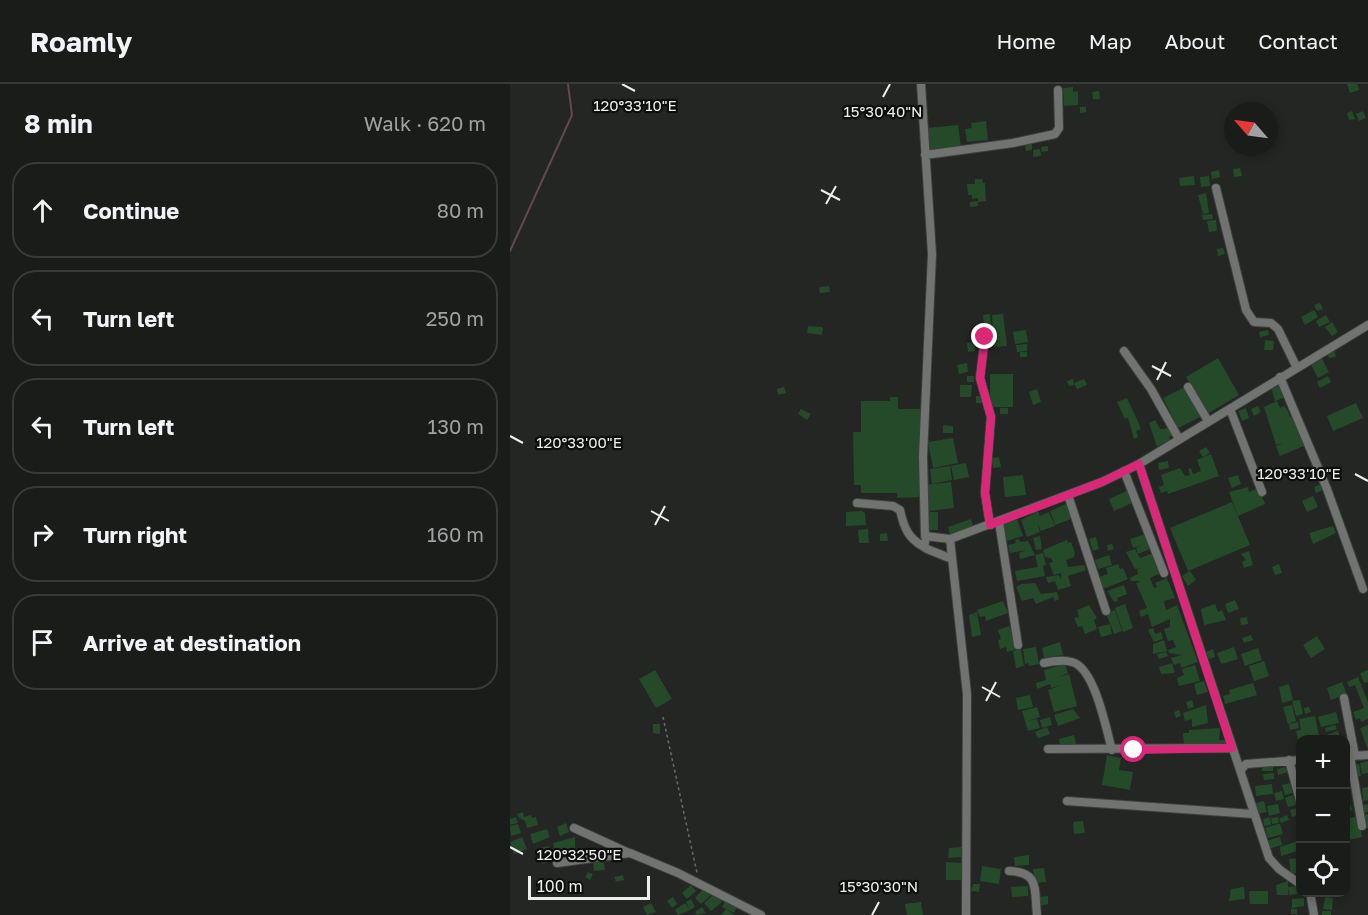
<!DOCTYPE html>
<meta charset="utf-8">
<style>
:root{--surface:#1a1c1a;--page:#232523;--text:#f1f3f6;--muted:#9fa1a2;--line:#383a39}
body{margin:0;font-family:"Golos Text",sans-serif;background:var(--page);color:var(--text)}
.controls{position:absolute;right:18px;bottom:18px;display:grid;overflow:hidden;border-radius:12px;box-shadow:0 3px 9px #0003}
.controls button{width:54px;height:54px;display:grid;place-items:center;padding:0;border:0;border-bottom:2px solid var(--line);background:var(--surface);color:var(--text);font:30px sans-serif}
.compass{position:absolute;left:714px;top:18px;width:54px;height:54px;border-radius:50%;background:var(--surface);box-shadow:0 3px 9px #0003;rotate:298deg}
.scale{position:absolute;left:18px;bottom:15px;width:122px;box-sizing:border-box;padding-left:6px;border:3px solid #edefed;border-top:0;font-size:16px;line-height:21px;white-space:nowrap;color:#edefed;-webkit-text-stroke:4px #0d0e0d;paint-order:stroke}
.stop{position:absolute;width:18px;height:18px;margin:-14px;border:4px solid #db2777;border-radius:50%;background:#fff}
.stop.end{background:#db2777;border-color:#fff;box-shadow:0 2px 6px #0008}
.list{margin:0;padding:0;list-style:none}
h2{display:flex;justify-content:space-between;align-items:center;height:78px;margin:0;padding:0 24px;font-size:26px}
h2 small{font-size:20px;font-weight:400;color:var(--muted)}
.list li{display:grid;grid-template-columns:39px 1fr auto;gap:18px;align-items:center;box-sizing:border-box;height:96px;margin:0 12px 12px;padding:0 12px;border:2px solid var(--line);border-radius:24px}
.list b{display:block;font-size:22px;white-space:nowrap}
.list em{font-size:20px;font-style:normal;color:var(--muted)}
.icon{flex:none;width:33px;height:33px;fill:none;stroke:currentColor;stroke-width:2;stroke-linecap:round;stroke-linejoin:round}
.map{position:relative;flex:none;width:858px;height:831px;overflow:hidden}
header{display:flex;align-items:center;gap:36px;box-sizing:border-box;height:84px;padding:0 30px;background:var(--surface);border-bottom:2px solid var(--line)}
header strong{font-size:28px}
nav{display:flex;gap:33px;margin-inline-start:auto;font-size:21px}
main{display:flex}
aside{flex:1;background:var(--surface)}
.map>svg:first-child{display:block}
</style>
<header>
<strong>Roamly</strong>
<nav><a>Home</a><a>Map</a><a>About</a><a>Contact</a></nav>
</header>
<main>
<aside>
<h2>8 min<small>Walk · 620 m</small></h2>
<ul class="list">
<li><svg class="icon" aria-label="ahead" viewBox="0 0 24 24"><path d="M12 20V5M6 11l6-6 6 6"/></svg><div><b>Continue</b></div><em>80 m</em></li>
<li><svg class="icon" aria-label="left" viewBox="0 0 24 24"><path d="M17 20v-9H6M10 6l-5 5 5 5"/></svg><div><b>Turn left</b></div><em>250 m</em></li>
<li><svg class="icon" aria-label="left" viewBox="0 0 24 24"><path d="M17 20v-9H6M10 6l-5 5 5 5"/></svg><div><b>Turn left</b></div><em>130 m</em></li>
<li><svg class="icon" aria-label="right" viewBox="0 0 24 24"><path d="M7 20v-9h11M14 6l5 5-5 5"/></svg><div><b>Turn right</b></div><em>160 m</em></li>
<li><svg class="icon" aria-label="arrive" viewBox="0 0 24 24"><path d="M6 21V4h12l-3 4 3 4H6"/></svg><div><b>Arrive at destination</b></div></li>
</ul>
</aside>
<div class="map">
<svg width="858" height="831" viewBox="0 0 858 831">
<rect width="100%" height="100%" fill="#232623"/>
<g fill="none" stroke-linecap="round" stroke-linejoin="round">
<path stroke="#604854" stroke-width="2" d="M 0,167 L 62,31 L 58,0"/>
</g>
<path fill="#254a29" d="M 837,0 L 847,0 L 849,6 L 840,9 Z
M 563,3 L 563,8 L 568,7 L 568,21 L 554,22 L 553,4 Z
M 589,7 L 590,15 L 583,15 L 582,8 Z
M 570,23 L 576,23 L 576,28 L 570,29 Z
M 842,27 L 845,35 L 839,36 L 837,29 Z
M 853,27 L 856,34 L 849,37 L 846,30 Z
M 476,37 L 478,56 L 457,58 L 455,45 L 462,44 L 461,39 Z
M 448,41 L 451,63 L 419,66 L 417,44 Z
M 522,59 L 522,66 L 516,67 L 515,60 Z
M 538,62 L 538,67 L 532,68 L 531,63 Z
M 530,65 L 531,72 L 523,73 L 523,66 Z
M 730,84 L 732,92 L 724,93 L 723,85 Z
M 709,86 L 710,93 L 702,95 L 701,88 Z
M 684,92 L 685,101 L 670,102 L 669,94 Z
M 699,92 L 700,102 L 691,103 L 690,93 Z
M 465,95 L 472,95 L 473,99 L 475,99 L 476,117 L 468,118 L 468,114 L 462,115 L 462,111 L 458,111 L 457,100 L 465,100 Z
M 696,109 L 699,129 L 693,130 L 688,111 Z
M 468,117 L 468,122 L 460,123 L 460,118 Z
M 702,130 L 703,135 L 693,136 L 692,131 Z
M 706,136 L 707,147 L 699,148 L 697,137 Z
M 713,164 L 715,170 L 708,172 L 707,165 Z
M 319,202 L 320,208 L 310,209 L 309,203 Z
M 810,219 L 813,225 L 807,227 L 804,221 Z
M 804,226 L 808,233 L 795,241 L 791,233 Z
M 480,230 L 481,241 L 474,242 L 473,231 Z
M 493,230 L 497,262 L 484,263 L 482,231 Z
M 816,231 L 820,238 L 809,243 L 806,237 Z
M 822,238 L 828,248 L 822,252 L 815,243 Z
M 298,242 L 313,243 L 312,251 L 297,249 Z
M 516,246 L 518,258 L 505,260 L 503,248 Z
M 758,246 L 759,251 L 750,253 L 749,248 Z
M 755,256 L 764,257 L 763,266 L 754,266 Z
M 465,258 L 465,267 L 458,268 L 457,259 Z
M 517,260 L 517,267 L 507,268 L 506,261 Z
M 824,266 L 826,273 L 819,274 L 817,268 Z
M 510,268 L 517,268 L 517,273 L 510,273 Z
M 811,273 L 819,288 L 808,294 L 800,279 Z
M 708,274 L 729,311 L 697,330 L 676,293 Z
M 457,279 L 458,288 L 449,290 L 447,281 Z
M 480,290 L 503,290 L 503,323 L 480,323 Z
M 457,292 L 464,292 L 464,298 L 457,298 Z
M 818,292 L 821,298 L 810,304 L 807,298 Z
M 563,295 L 564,301 L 559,302 L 557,297 Z
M 574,295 L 577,301 L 567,305 L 564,299 Z
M 772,300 L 776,313 L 765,317 L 761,304 Z
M 450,301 L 462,301 L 461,313 L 450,313 Z
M 274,303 L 276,309 L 268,311 L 267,305 Z
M 675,303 L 690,333 L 668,344 L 653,314 Z
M 527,305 L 531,318 L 523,321 L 519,308 Z
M 466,312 L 473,312 L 473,319 L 466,319 Z
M 380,313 L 388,313 L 388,325 L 411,325 L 412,413 L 387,414 L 387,409 L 351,409 L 351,401 L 344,401 L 343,348 L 351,348 L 351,317 L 380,317 Z
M 617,314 L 625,331 L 615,335 L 607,318 Z
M 767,317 L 770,324 L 774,322 L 777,325 L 780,333 L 784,332 L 796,361 L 770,372 L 766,362 L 773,359 L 766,361 L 754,323 Z
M 846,319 L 853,334 L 823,347 L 817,332 Z
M 748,322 L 751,328 L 744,332 L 741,325 Z
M 490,324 L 498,324 L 498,330 L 490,330 Z
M 736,324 L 739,334 L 732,337 L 728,327 Z
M 291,325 L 301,330 L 297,336 L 288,330 Z
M 625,331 L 631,345 L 626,347 L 628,353 L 624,355 L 618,334 Z
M 645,336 L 650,345 L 660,344 L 663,351 L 659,353 L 660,356 L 647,363 L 639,339 Z
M 433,341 L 443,342 L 443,349 L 433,349 Z
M 443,354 L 448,379 L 423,384 L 418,358 Z
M 696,363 L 700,369 L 693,373 L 689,367 Z
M 701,370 L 709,392 L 658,410 L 657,407 L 651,409 L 649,403 L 654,401 L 651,391 L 670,384 L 675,392 L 680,391 L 678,385 L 681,384 L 683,390 L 691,387 L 687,376 Z
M 489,373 L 491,383 L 483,384 L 482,374 Z
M 658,377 L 659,384 L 649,386 L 648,379 Z
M 456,379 L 459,393 L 444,396 L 441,382 Z
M 440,382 L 442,396 L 422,400 L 420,385 Z
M 513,391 L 516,411 L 495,413 L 493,393 Z
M 728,391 L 731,400 L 722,404 L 718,394 Z
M 441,398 L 444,424 L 419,427 L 416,401 Z
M 811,400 L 813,406 L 806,409 L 804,403 Z
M 738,403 L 739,408 L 749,404 L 755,420 L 728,432 L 719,408 Z
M 619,406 L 624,418 L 604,427 L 599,415 Z
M 803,412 L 808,423 L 797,428 L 792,417 Z
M 722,418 L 740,461 L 678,487 L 660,444 Z
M 556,420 L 561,435 L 545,441 L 540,427 Z
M 352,427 L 355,429 L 356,441 L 336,442 L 336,428 Z
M 528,427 L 530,432 L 539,428 L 545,442 L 531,447 L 527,439 L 530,448 L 517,453 L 511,436 Z
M 418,428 L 428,428 L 428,446 L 418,446 Z
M 461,435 L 463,442 L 440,450 L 438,443 Z
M 507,435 L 513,452 L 497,457 L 492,440 Z
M 823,442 L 826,449 L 803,460 L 799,449 Z
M 358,445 L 359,459 L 349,459 L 348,446 Z
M 377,449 L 378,457 L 370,457 L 370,450 Z
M 635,450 L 640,465 L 628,470 L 626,464 L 630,462 L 623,464 L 620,455 Z
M 530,452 L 532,465 L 526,466 L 523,454 Z
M 586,453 L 589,465 L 583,467 L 579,455 Z
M 509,455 L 510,458 L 518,457 L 525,471 L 510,475 L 509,469 L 516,466 L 500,469 L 498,461 L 506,459 L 505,456 Z
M 557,456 L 558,459 L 561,458 L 565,469 L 564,473 L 556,476 L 558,483 L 574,481 L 576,486 L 558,492 L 561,502 L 548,506 L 545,497 L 538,499 L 536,493 L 549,491 L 551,495 L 551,489 L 544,491 L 539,479 L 543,478 L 541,474 L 535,473 L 533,466 Z
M 602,460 L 604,465 L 598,467 L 597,461 Z
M 625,465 L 630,474 L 643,469 L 651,489 L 640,494 L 644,504 L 647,503 L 645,499 L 657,494 L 665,514 L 654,517 L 656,526 L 667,521 L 688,578 L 671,584 L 670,579 L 664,581 L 661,574 L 672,571 L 659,569 L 658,566 L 666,563 L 663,556 L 658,557 L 654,545 L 660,543 L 660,535 L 642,543 L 638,530 L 631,533 L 629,527 L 637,524 L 626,499 L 631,497 L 621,497 L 620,494 L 628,490 L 627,485 L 635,483 L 625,485 L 616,468 Z
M 739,467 L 743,481 L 734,484 L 732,478 L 736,476 L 731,470 Z
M 533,469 L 536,481 L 533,482 L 535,492 L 507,497 L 505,487 L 528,483 L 525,471 Z
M 599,471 L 602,481 L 588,485 L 585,476 Z
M 608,480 L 610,485 L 613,484 L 618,495 L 593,505 L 589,493 L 598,490 L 596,484 Z
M 769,480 L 772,489 L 765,491 L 762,483 Z
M 680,487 L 686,496 L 678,502 L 672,492 Z
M 525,499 L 531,510 L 547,508 L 549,515 L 545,517 L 543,513 L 526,520 L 523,514 L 512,517 L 506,503 L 511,500 Z
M 614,501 L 617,510 L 607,514 L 608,517 L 604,518 L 597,507 Z
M 725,516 L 729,525 L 718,529 L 715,520 Z
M 493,517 L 498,529 L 476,537 L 475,532 L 470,533 L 467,526 Z
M 615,520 L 623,544 L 613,548 L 605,524 Z
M 705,520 L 708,528 L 712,526 L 716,536 L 694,541 L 691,525 Z
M 579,521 L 587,534 L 584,536 L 587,545 L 575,550 L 572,542 L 568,543 L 564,534 L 569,533 L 567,526 Z
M 605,526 L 612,547 L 604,550 L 596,529 Z
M 467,528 L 471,551 L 462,553 L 459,531 Z
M 737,533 L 738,540 L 731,541 L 730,534 Z
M 600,540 L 602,550 L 591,553 L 588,543 Z
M 499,542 L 508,565 L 497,568 L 496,563 L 490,565 L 488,556 L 491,555 L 488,546 Z
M 643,544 L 645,550 L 651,548 L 653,555 L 644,558 L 638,546 Z
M 741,551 L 743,556 L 734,559 L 732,554 Z
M 807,552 L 815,565 L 801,574 L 793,561 Z
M 654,556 L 657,567 L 643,570 L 643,560 Z
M 550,558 L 553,571 L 534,574 L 532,564 Z
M 526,563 L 529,580 L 519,582 L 518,579 L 515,580 L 513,565 Z
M 724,563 L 728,575 L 711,580 L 707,569 Z
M 748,564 L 752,576 L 735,582 L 731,570 Z
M 511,565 L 514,582 L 506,584 L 503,567 Z
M 703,565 L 705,573 L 699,575 L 696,568 Z
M 656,568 L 658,572 L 649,575 L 647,570 Z
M 754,577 L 759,592 L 744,597 L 739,582 Z
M 662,579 L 665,589 L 651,590 L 649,583 Z
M 555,580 L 558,589 L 549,593 L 559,590 L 567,622 L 544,628 L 538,606 L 552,601 L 541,604 L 540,600 L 527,605 L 526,599 L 536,596 L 534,586 Z
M 685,581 L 690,597 L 669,602 L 667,594 L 674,591 L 672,585 Z
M 145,586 L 162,615 L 146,624 L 129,595 Z
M 858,586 L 858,598 L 854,599 L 850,589 Z
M 848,593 L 858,618 L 858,635 L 851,638 L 850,634 L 846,636 L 843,628 L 854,624 L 845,601 L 839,603 L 837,598 Z
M 694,597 L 698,608 L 687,611 L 684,600 Z
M 832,598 L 837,610 L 821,616 L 817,604 Z
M 743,599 L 747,611 L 715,620 L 713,612 L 720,610 L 719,606 Z
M 779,600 L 783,616 L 772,619 L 769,603 Z
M 520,611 L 523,623 L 508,626 L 506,614 Z
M 682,616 L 684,623 L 678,625 L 676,618 Z
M 790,616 L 793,630 L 786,632 L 782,617 Z
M 696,621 L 698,639 L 682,643 L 682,635 L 675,637 L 673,629 Z
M 782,621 L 786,637 L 778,640 L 773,623 Z
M 527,623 L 530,633 L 518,637 L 527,635 L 530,644 L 518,647 L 512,627 Z
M 799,623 L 801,628 L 795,630 L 794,624 Z
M 563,625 L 570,634 L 548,642 L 544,631 Z
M 669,626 L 671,632 L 666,634 L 664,628 Z
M 826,628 L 829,639 L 811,643 L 808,633 Z
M 805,632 L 809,651 L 798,656 L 788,655 L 786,647 L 791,646 L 789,635 Z
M 540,633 L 542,641 L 532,644 L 530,636 Z
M 788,638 L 789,644 L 780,646 L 779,640 Z
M 143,640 L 150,640 L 150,650 L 143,649 Z
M 825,641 L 827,645 L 816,648 L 815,644 Z
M 858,641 L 858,666 L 850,644 Z
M 537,643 L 540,650 L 528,654 L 525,648 Z
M 710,644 L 709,656 L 718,656 L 719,662 L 674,663 L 673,649 L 679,649 L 679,646 Z
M 828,647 L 831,656 L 818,656 L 816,651 Z
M 564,651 L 566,660 L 551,664 L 549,655 Z
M 597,671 L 611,674 L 609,686 L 623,688 L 620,706 L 592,701 Z
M 858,677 L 858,689 L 852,690 L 850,679 Z
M 763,680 L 763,687 L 752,687 L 752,681 Z
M 849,680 L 851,692 L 844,693 L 842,681 Z
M 776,683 L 778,688 L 768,691 L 767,685 Z
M 764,689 L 764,695 L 754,696 L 753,690 Z
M 780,699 L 783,709 L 775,711 L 772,701 Z
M 762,700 L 763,710 L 746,712 L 745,702 Z
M 858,703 L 858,716 L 853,717 L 852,704 Z
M 772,707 L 774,715 L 766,717 L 764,709 Z
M 836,709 L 842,726 L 836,728 Z
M 783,711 L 786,721 L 778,723 L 775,714 Z
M 754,717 L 757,728 L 747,730 L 746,719 Z
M 768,720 L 770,729 L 759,732 L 757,722 Z
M 858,720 L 858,728 L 853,729 L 850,722 Z
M 790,723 L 790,730 L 782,733 L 780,726 Z
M 13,728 L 14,733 L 21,731 L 22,734 L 26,733 L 28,741 L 17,744 L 15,737 L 9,734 L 7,730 Z
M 858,730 L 858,744 L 855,745 L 852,731 Z
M 777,731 L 779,736 L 771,739 L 769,735 Z
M 848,732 L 852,753 L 838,756 L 836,735 Z
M 6,733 L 8,739 L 0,741 L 0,735 Z
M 760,733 L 761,741 L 754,742 L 753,735 Z
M 768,733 L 769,739 L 762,740 L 761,734 Z
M 573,737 L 575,749 L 564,750 L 563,738 Z
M 56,739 L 59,748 L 50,752 L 47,743 Z
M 8,740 L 11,749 L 1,752 L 0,742 Z
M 768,740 L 770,740 L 773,750 L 758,754 L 755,744 Z
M 37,745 L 40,753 L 23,760 L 20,750 Z
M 12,753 L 17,765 L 4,770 L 0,758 Z
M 65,753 L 65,768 L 51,772 L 50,768 L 45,769 L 43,759 Z
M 770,753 L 772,761 L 758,765 L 756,757 Z
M 790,756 L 790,766 L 771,772 L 770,763 Z
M 39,762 L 41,771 L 30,773 L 28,764 Z
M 452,763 L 451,773 L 438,774 L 439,764 Z
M 519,771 L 519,781 L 505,782 L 504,773 Z
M 40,772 L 42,777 L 32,780 L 30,774 Z
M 790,774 L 790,789 L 781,790 L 779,775 Z
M 93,775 L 95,786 L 84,787 L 83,776 Z
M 436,778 L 453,779 L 452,796 L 436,796 Z
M 472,782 L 491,785 L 489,800 L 470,797 Z
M 534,784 L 536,798 L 525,799 L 523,785 Z
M 78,788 L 83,790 L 80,796 L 75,793 Z
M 113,791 L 114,796 L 106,798 L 104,793 Z
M 778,797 L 778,811 L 767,811 L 766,801 Z
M 463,800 L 470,800 L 469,808 L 461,807 Z
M 181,801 L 186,807 L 177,815 L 172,809 Z
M 518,802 L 518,812 L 502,813 L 501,803 Z
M 786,802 L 787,810 L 779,811 L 778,803 Z
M 195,803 L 202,810 L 191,820 L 185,814 Z
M 734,803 L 735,815 L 719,817 L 721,805 Z
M 739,807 L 758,807 L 758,820 L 740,820 Z
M 204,810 L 212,818 L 201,827 L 194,819 Z
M 538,812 L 538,820 L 528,822 L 528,813 Z
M 163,813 L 167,820 L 162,824 L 157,817 Z
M 815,813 L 823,814 L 822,826 L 813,825 Z
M 217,814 L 228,820 L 224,829 L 212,823 Z
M 794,814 L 794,822 L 782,824 L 782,815 Z
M 181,815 L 185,823 L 180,826 L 176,818 Z
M 411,818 L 413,831 L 397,831 L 395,820 Z
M 141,819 L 146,828 L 137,831 L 133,823 Z
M 175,819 L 180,826 L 168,831 L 165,826 Z
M 192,823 L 196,829 L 187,831 L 185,828 Z
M 216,825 L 224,831 L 211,831 Z
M 781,825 L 787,825 L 787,830 L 781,830 Z
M 812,827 L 821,827 L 821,831 L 812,831 Z"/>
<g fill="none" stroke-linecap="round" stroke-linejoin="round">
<g stroke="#3e403e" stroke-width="10">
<path id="minor" d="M 411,0 L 422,170 L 413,373 L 415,452 L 440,455 L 592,398 L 629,380 L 858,241
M 415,71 L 503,59 L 545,50 L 549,44 L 548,6
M 706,104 L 736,226 L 744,238 L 761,239 L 768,245 L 786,282
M 475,253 L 470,294 L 481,333 L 475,409 L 480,441
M 614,267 L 641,305 L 669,355
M 770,293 L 817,405 L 853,505
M 678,303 L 698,337
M 720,325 L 752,408
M 629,380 L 759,774 L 769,785 L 790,800
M 614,387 L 654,489
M 558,411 L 596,527
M 347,419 L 383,422 L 390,426 C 394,444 398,454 414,463
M 489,438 L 508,561
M 440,455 L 457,610 L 456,831
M 415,458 L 414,463 L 417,465 L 442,475
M 534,579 C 543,577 553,575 562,578 C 585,584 596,645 602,666
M 834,614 L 845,672
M 538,665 L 722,664
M 840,672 L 852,742
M 840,672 L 858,671
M 779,676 L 790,717
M 731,686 L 736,680 L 790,676
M 557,717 L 743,730
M 64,744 L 119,769
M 47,779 L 120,769 L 168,789 L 251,831
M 499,787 C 530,788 524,805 527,831
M 800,808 L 804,831"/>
</g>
<path stroke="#696c69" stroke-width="1.5" stroke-dasharray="3 3" stroke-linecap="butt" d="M 153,633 L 187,789"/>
<use href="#minor" stroke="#707370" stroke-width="8"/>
</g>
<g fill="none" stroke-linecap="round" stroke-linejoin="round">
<path stroke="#db2777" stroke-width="8" d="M 475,253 L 470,294 L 481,333 L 475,409 L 480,441 L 592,398 L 629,380 L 722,664 L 624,666"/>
</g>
<path fill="none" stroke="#edefed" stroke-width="2" d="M 112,0 L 125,7M 373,13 L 380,0M 311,106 L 330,116M 316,120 L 326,102M 642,282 L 661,292M 647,296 L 656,278M 0,352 L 13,359M 845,390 L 858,397M 141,427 L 159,437M 145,441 L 155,422M 472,603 L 490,613M 476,617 L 486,598M 0,763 L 13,770M 362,831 L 369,818"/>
<g font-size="15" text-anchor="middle" fill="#edefed" stroke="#0d0e0d" stroke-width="4.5" stroke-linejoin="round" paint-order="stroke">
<text x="125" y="27">120°33'10"E</text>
<text x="373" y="33">15°30'40"N</text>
<text x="69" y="364">120°33'00"E</text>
<text x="789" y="395">120°33'10"E</text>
<text x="69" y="776">120°32'50"E</text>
<text x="369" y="808">15°30'30"N</text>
</g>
</svg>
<div class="controls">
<button>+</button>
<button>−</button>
<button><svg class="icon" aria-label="locate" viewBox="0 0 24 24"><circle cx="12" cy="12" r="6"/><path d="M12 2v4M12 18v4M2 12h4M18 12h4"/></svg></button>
</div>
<svg class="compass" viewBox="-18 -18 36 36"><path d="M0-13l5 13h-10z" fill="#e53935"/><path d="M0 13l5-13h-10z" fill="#9fa1a2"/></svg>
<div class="scale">100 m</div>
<div class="stop" style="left:624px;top:666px"></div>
<div class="stop end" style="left:475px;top:253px"></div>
</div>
</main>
